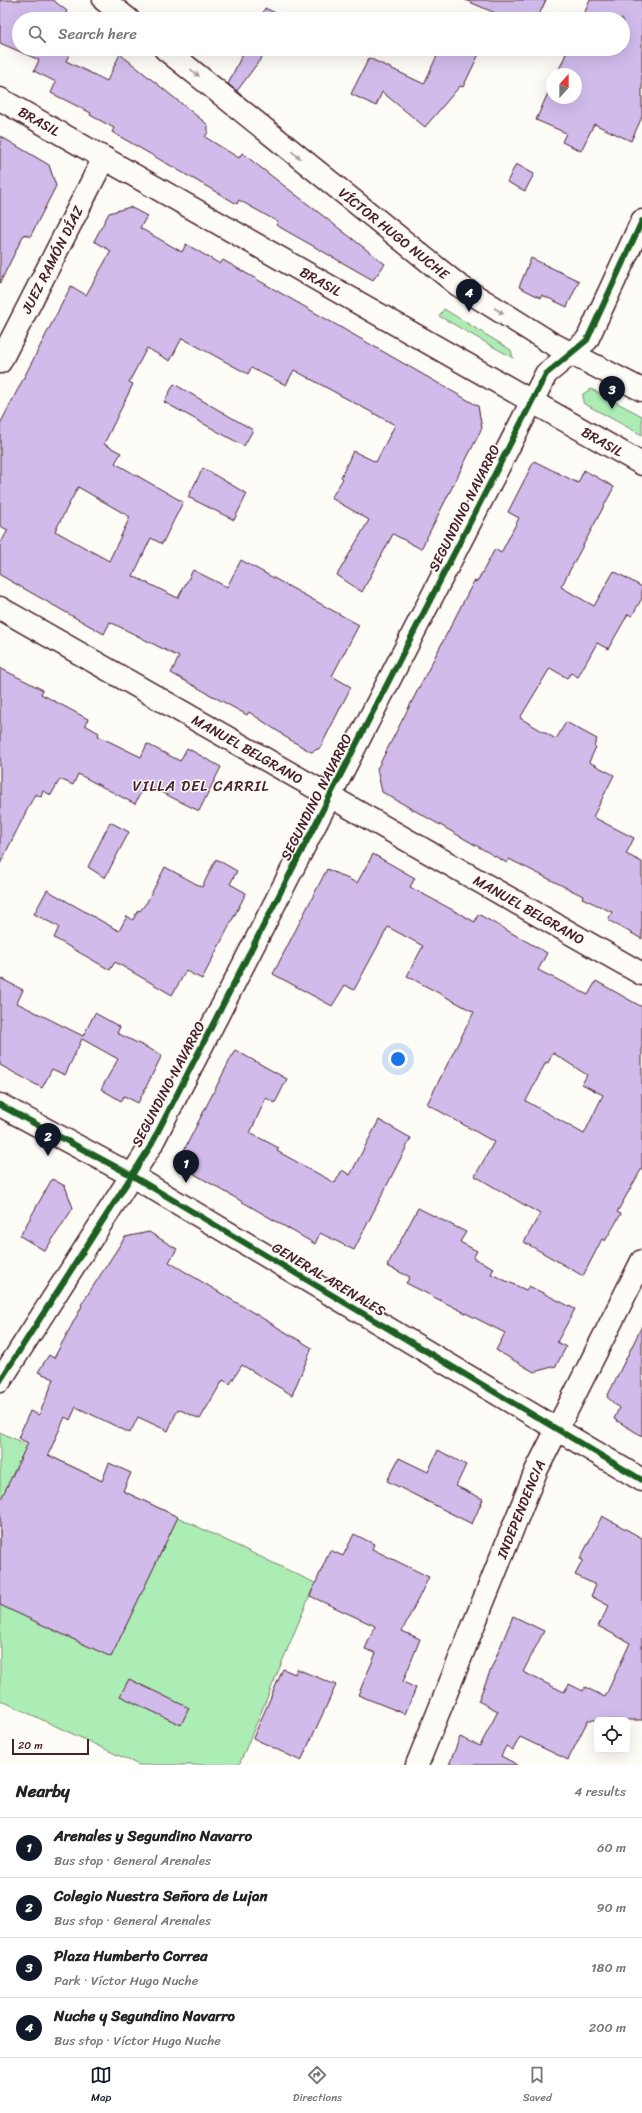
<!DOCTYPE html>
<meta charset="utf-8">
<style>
:root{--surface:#fff;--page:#f6f6f6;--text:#222;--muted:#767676;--line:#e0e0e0;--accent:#111827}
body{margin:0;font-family:Sriracha,sans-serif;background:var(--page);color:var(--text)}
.controls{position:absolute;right:12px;bottom:12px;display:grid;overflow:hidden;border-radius:6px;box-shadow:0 4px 16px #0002}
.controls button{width:36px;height:36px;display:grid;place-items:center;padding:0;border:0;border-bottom:1px solid var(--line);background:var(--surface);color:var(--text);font:20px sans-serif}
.compass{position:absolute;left:546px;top:68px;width:36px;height:36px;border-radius:50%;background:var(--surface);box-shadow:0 4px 16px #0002;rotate:21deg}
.scale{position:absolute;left:12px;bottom:10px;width:77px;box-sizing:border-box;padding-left:4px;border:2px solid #4a1f2b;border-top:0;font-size:11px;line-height:14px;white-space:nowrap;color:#4a1f2b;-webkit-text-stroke:3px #fdfcf7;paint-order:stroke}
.you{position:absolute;left:398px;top:1059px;width:14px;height:14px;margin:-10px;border:3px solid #fff;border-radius:50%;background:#1a73e8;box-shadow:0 0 0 6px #1a73e833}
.badge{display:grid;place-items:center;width:26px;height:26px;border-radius:50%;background:var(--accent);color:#fff;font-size:13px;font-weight:700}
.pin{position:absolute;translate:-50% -33px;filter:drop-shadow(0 1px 2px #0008)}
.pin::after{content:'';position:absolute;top:21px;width:14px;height:12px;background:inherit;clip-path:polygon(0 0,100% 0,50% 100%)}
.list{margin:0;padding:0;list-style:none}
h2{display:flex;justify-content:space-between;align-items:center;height:52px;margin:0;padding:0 16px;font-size:17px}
h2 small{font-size:13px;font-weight:400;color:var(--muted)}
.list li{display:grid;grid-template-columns:26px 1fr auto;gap:12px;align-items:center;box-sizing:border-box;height:60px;padding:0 16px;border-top:1px solid var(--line)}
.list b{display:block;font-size:15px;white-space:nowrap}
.list p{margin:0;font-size:13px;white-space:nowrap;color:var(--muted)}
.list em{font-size:13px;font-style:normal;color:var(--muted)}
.icon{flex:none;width:22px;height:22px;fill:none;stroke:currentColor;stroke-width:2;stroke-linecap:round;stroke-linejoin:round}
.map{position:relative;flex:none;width:642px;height:1765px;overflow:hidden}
.search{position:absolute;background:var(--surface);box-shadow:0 4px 16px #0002;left:12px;right:12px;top:12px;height:44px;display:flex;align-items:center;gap:10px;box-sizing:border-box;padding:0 14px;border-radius:22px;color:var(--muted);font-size:15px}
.sheet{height:292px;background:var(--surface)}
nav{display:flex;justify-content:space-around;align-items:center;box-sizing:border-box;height:56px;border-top:1px solid var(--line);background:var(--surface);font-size:11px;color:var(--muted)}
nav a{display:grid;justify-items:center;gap:2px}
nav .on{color:var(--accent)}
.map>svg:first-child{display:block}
</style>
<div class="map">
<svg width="642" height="1765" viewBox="0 0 642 1765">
<rect width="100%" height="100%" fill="#fdfcf7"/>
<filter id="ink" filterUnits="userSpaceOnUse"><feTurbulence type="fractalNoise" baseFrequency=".025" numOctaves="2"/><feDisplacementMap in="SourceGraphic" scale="8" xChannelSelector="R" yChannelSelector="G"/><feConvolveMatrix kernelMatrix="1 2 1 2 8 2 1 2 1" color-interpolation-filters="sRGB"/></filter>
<g filter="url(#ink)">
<path fill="#acedb5" stroke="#7b8670" d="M 444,309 L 511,350 L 513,358 L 439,316 Z
M 591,389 L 642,416 L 642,435 L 583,403 L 583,394 Z
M 0,1432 L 315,1583 L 239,1765 L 139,1765 L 0,1700 Z"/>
<path fill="#d0bbeb" stroke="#4a1f2b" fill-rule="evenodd" d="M 0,0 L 53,0 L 67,11 L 63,19 L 19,19 L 19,49 L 72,49 L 66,61 L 107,81 L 120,54 L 208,125 L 208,132 L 205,137 L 239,158 L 242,153 L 385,264 L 373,280 L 276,225 L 278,222 L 239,200 L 237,204 L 112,132 L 114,128 L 90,115 L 91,113 L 51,93 L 56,82 L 34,71 L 39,60 L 0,43 Z
M 465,0 L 546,0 L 537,19 L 509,19 Z
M 590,0 L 642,0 L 642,117 L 631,141 L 594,124 L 581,151 L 562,142 L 566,133 L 536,120 L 552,84 L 552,98 L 576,98 L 576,74 L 557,74 L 568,49 L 623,49 L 623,19 L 582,19 Z
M 265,8 L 288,19 L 260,19 Z
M 245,49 L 268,49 L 237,91 L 228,84 Z
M 440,49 L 468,49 L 479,54 L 463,87 L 460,86 L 425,127 L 382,92 L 376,106 L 351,94 L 369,58 L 424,84 Z
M 0,136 L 49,165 L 56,186 L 30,237 L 24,234 L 0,283 Z
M 516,164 L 534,174 L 525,191 L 507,182 Z
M 130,207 L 147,216 L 140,228 L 182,252 L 186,244 L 220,264 L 223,260 L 478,406 L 482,428 L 421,549 L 393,534 L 362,592 L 337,575 L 369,520 L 331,498 L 343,479 L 341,477 L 353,451 L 376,462 L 395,425 L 294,370 L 286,385 L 251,368 L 248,374 L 182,338 L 170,361 L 147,348 L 129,382 L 133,384 L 104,444 L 121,453 L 115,463 L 183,502 L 162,544 L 151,538 L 133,576 L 178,598 L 193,570 L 227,587 L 241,560 L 359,625 L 332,676 L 351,687 L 320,748 L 311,752 L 282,735 L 282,734 L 249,712 L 247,715 L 171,673 L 179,657 L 110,622 L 104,634 L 0,575 L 0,544 L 8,530 L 0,526 L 0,424 L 71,286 L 86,295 L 111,251 L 94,241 L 109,213 ZM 78,487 L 130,517 L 109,561 L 55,531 Z
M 531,258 L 579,281 L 567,307 L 542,295 L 541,298 L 519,287 Z
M 174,384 L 253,430 L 244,446 L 164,402 Z
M 534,461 L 578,483 L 584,470 L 614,487 L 561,587 L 594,606 L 614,571 L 642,587 L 642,598 L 632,616 L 628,614 L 608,649 L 597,643 L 578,677 L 571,673 L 567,678 L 550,668 L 520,718 L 556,739 L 566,722 L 597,739 L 594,746 L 596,747 L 589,762 L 614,775 L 593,817 L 634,838 L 626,854 L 642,862 L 642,939 L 608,920 L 612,912 L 582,898 L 583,896 L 509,859 L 507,863 L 382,792 L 377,769 L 474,581 L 477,582 L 495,549 L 501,553 L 519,518 L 508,512 Z
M 203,468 L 247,494 L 234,520 L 188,497 Z
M 0,668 L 43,690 L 41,694 L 88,719 L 85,725 L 99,733 L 98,736 L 141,757 L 147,744 L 180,761 L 187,748 L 221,767 L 199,811 L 145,784 L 135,804 L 78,774 L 73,785 L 60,779 L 51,795 L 43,791 L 41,797 L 35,794 L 0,864 Z
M 110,822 L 129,832 L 105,878 L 88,867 Z
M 373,854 L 415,878 L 410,887 L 475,922 L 478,914 L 547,953 L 538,970 L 588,995 L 596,981 L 642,1007 L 642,1168 L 617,1212 L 621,1214 L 605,1241 L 602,1239 L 583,1276 L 524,1242 L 540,1214 L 475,1176 L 494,1142 L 427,1104 L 474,1012 L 407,976 L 423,946 L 388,927 L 354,990 L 345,985 L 332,1006 L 273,974 L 327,869 L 357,883 ZM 553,1053 L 587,1075 L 582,1084 L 603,1095 L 584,1134 L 526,1101 L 546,1062 L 548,1063 Z
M 216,859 L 237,871 L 230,884 L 246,893 L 202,979 L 186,971 L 172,995 L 115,962 L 110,970 L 54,938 L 59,927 L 34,914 L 47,890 L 119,931 L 127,916 L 133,920 L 138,910 L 140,911 L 147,902 L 165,867 L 202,887 Z
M 0,978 L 23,990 L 17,1003 L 83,1036 L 95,1013 L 120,1027 L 117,1033 L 162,1055 L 138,1103 L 124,1096 L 121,1101 L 101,1089 L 118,1059 L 82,1039 L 65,1075 L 52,1069 L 42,1088 L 0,1065 Z
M 235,1050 L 287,1079 L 275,1103 L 266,1098 L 250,1133 L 279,1148 L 277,1151 L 335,1183 L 342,1170 L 350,1175 L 379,1120 L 411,1138 L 354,1250 L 320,1233 L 315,1244 L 184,1168 L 182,1154 Z
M 52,1179 L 65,1186 L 73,1208 L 45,1251 L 20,1236 Z
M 418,1208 L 466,1232 L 460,1242 L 477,1251 L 473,1258 L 494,1268 L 491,1274 L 526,1290 L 529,1286 L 575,1309 L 557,1342 L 566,1347 L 556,1366 L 534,1372 L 496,1350 L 505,1333 L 406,1283 L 410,1277 L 387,1266 Z
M 149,1232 L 177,1249 L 169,1262 L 312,1348 L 292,1395 L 242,1365 L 230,1384 L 223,1380 L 200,1419 L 178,1409 L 168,1431 L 138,1417 L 130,1433 L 76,1407 L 70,1420 L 65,1417 L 48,1455 L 102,1481 L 109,1463 L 131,1473 L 123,1491 L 178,1517 L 111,1657 L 0,1605 L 0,1501 L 28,1443 L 18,1438 L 30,1411 L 39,1415 L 54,1379 L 38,1372 L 49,1355 L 54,1358 L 82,1306 L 81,1305 L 125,1237 Z
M 642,1326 L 642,1436 L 614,1419 L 619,1408 L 607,1397 Z
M 438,1450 L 466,1465 L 456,1486 L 483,1499 L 472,1524 L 387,1481 L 399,1458 L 428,1472 Z
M 602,1516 L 642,1538 L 642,1720 L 588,1720 L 568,1760 L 520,1737 L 513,1750 L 506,1746 L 501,1756 L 518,1765 L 449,1765 L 460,1737 L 480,1746 L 498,1711 L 478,1701 L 513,1616 L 544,1631 L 523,1672 L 564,1692 L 569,1684 L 583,1691 L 585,1687 L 605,1697 L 630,1643 L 598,1626 L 609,1606 L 591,1596 L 596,1585 L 575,1575 L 583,1560 L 580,1559 Z
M 354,1534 L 374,1544 L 372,1549 L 429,1577 L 402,1631 L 420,1639 L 403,1682 L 416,1688 L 405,1714 L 358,1695 L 376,1653 L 365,1649 L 375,1626 L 310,1596 L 330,1550 L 343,1556 Z
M 283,1669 L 295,1674 L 297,1669 L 336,1685 L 301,1761 L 253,1738 Z
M 129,1679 L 189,1708 L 181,1725 L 120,1696 Z"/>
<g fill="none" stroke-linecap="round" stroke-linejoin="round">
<g stroke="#4a1f2b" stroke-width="25">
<g id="minor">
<path d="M 104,0 L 128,19"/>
<path id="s1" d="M 165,49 L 458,285 L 551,343 L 642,390"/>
<path id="s2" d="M 0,99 L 642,464"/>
<path id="s3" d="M 0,362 L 104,158"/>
<path id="s4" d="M 0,608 L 642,974"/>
<path d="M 0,1105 L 131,1175 L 642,1480"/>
<path d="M 0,1381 L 150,1147 L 546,374 L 587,340 L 642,221"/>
<path id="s5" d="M 417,1765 L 536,1471 L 642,1261"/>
</g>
</g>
<use href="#minor" stroke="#fdfcf7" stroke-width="22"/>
<g stroke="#fdfcf7" stroke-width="8">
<path id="cycleway" d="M 0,1105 L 131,1175 L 642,1480
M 0,1381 L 150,1147 L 546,374 L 587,340 L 642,221"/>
</g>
<use href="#cycleway" stroke="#1b5e20" stroke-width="6"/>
</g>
<defs><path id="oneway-solid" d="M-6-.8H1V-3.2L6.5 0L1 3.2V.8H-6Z"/></defs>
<g fill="#ac999b">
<use href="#oneway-solid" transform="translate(195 73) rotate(39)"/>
<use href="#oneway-solid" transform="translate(296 155) rotate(39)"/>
<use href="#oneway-solid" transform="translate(499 311) rotate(33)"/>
</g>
</g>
<g text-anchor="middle" stroke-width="3" stroke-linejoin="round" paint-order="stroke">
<g font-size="14" fill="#4a1f2b" stroke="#fdfcf7">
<text dy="5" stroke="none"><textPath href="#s2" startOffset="45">BRASIL</textPath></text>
<text dy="5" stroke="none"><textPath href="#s1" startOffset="294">VÍCTOR HUGO NUCHE</textPath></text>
<text dy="5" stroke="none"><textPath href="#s3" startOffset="115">JUEZ RAMÓN DÍAZ</textPath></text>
<text dy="5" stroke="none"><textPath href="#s2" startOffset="369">BRASIL</textPath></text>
<text dy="5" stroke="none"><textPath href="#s2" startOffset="693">BRASIL</textPath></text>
<text transform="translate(464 508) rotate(-63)" y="5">SEGUNDINO NAVARRO</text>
<text dy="5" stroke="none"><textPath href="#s4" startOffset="285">MANUEL BELGRANO</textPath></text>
<text transform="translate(316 797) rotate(-63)" y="5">SEGUNDINO NAVARRO</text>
<text dy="5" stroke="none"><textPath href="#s4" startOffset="609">MANUEL BELGRANO</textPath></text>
<text transform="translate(168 1084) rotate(-62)" y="5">SEGUNDINO NAVARRO</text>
<text transform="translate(329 1279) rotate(31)" y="5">GENERAL ARENALES</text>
<text dy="5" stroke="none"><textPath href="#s5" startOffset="276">INDEPENDENCIA</textPath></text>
</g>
<g font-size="15" letter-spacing="1" fill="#4a1f2b" stroke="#fdfcf7">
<text x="201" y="791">VILLA DEL CARRIL</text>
</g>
</g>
</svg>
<div class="controls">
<button><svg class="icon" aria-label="locate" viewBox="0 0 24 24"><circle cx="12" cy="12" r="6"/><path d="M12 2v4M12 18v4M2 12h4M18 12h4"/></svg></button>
</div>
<svg class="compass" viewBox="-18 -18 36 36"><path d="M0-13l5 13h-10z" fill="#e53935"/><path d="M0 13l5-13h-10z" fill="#767676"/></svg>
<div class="scale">20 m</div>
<div class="you"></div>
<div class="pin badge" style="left:186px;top:1183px">1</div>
<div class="pin badge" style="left:48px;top:1156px">2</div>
<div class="pin badge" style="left:612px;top:409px">3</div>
<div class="pin badge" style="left:469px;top:312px">4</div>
<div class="search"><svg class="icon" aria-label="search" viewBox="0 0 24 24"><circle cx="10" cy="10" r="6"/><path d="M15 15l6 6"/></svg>Search here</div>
</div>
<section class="sheet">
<h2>Nearby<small>4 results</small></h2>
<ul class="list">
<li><span class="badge">1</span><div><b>Arenales y Segundino Navarro</b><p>Bus stop · General Arenales</p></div><em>60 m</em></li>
<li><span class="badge">2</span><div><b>Colegio Nuestra Señora de Lujan</b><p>Bus stop · General Arenales</p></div><em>90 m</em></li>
<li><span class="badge">3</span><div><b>Plaza Humberto Correa</b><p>Park · Víctor Hugo Nuche</p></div><em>180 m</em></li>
<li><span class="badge">4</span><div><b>Nuche y Segundino Navarro</b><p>Bus stop · Víctor Hugo Nuche</p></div><em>200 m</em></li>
</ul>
</section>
<nav>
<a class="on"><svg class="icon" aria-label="map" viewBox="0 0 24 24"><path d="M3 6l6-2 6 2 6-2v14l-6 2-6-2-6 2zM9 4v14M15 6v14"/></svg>Map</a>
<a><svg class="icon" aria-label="directions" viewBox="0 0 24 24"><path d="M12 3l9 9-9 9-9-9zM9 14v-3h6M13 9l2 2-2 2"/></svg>Directions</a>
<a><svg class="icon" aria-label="saved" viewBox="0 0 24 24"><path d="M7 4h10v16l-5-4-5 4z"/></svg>Saved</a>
</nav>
